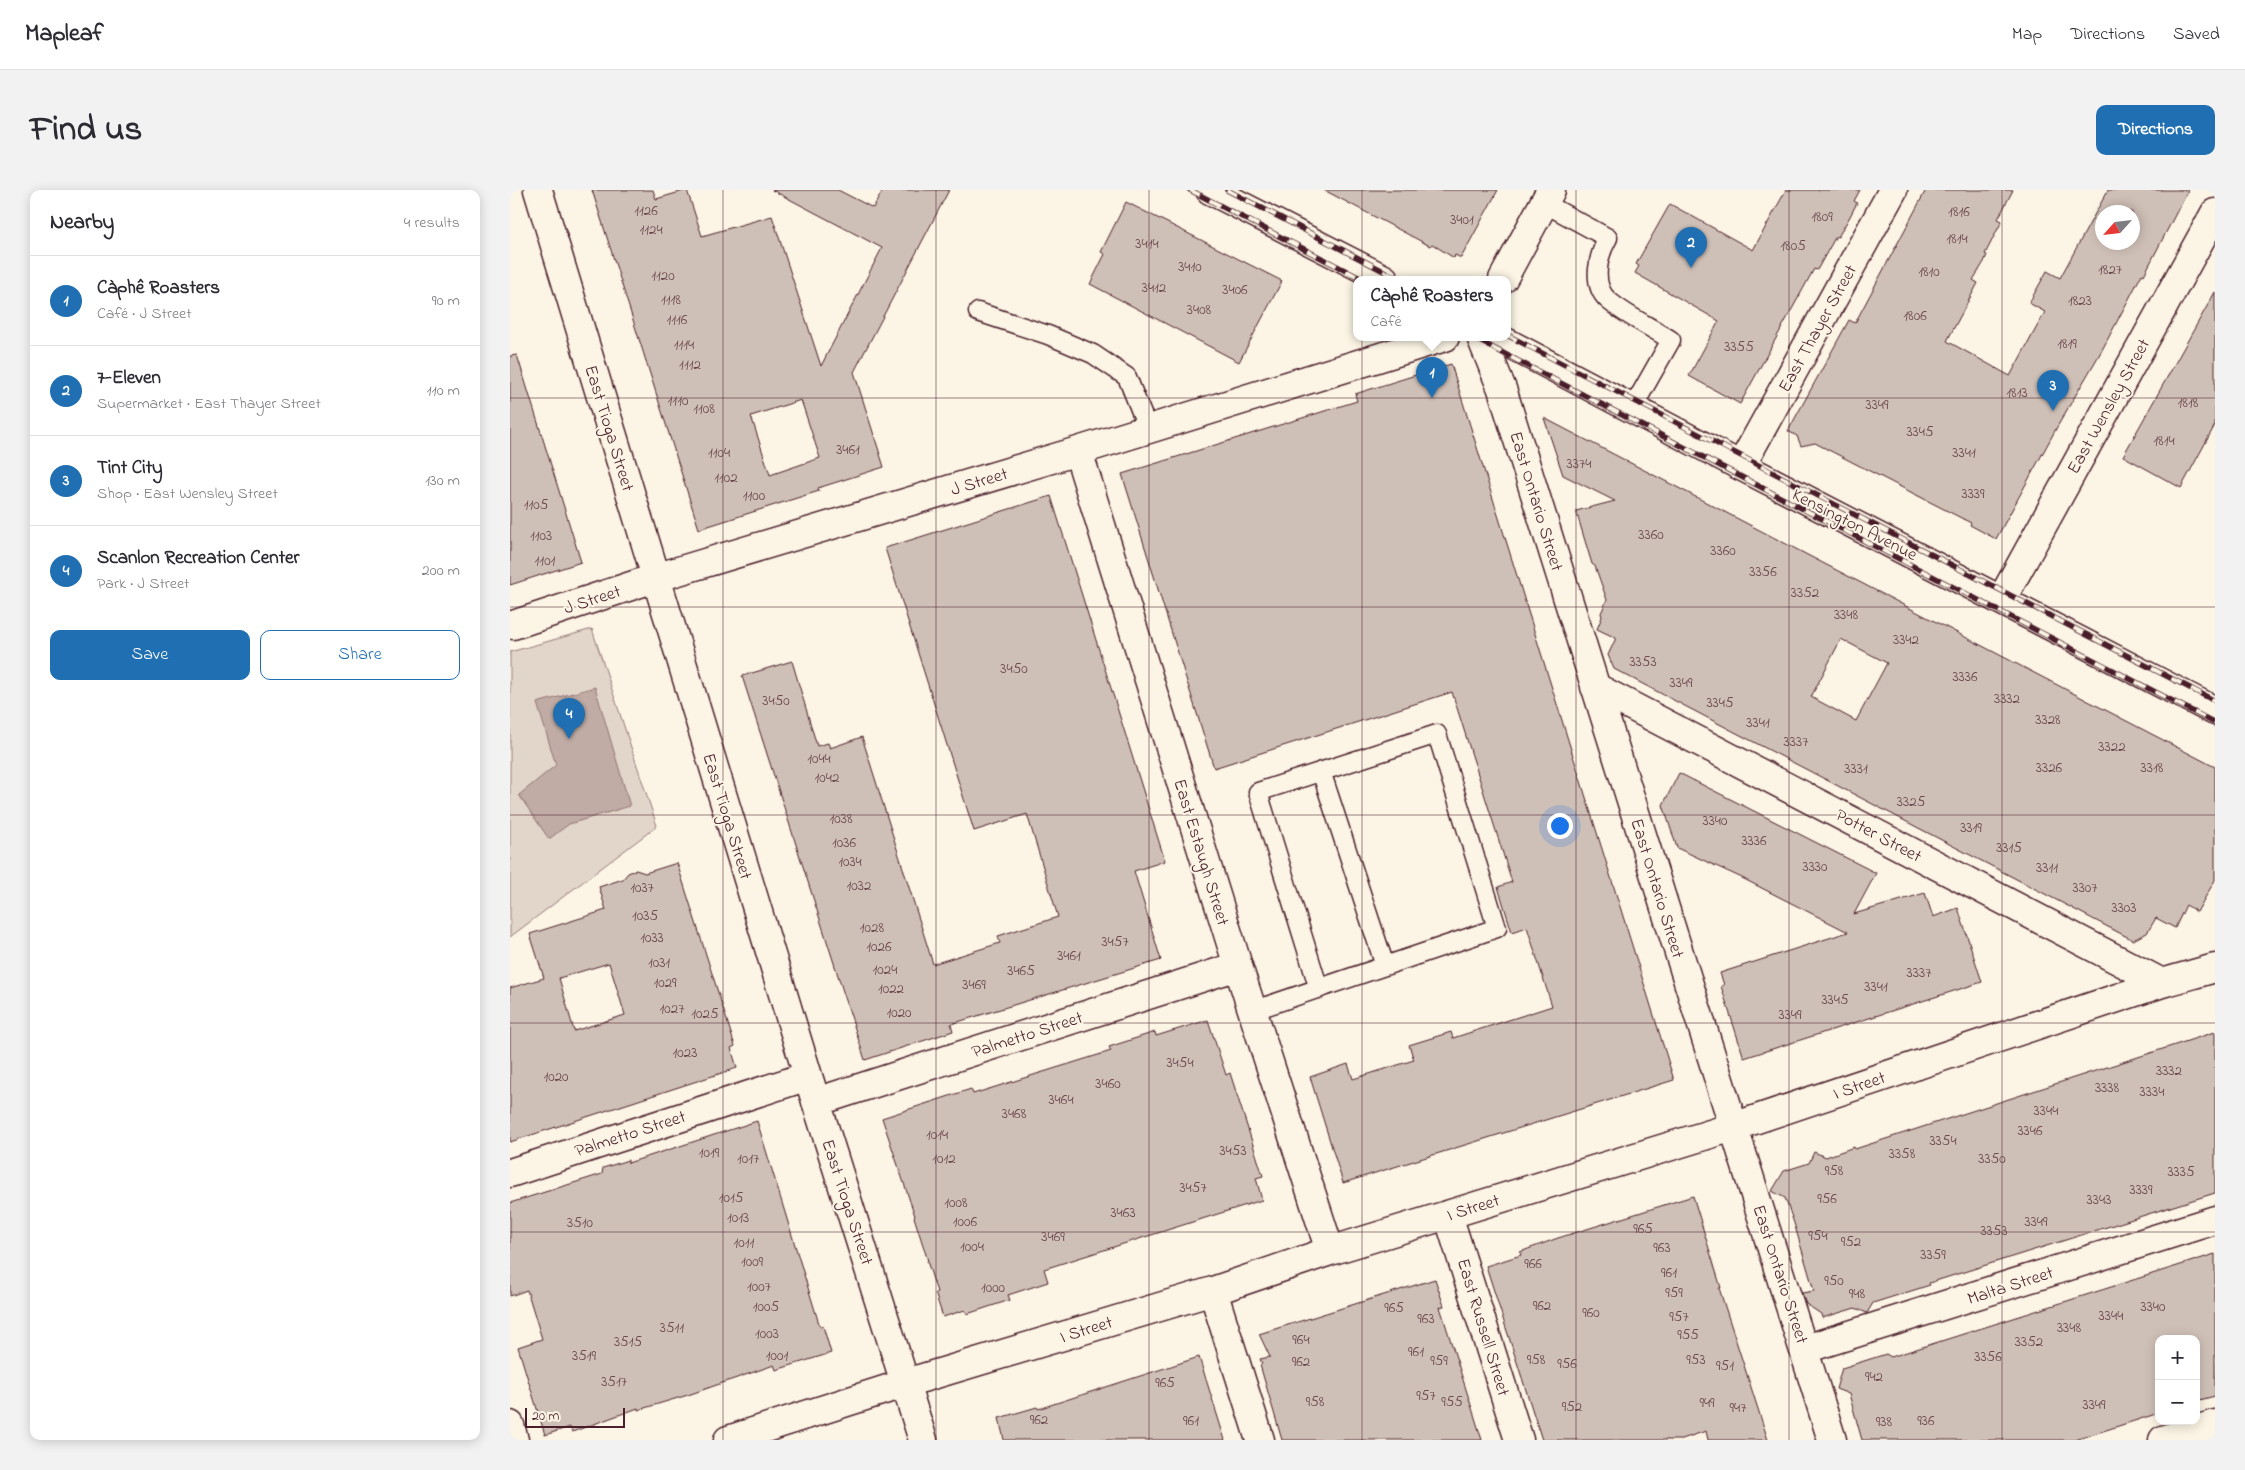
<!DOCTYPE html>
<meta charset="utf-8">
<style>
:root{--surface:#fff;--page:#f2f2f3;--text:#2b2b33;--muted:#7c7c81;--line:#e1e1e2;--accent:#1f6fb2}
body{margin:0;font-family:"Indie Flower",sans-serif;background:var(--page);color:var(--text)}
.controls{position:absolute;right:15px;bottom:15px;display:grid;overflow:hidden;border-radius:10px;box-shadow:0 2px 12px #0003}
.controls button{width:45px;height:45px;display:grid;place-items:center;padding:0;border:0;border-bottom:1px solid var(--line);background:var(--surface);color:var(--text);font:25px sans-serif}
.compass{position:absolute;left:1585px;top:15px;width:45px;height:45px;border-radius:50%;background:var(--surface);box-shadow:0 2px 12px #0003;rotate:243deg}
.scale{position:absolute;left:15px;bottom:12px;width:100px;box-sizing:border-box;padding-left:5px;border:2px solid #4a1f2b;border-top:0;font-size:14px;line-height:18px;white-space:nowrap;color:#4a1f2b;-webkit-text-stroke:4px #fcf5e5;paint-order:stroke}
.you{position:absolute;left:1049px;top:635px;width:18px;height:18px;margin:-12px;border:4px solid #fff;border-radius:50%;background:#1a73e8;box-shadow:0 0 0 8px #1a73e833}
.badge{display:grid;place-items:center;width:32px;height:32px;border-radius:50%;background:var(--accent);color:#fff;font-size:16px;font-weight:700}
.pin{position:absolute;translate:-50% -41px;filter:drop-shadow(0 1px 2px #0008)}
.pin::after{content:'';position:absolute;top:26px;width:18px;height:15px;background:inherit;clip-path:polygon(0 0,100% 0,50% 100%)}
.popup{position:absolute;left:843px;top:86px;width:158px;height:65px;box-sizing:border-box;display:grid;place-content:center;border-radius:10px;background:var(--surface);filter:drop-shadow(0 1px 4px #0005);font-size:16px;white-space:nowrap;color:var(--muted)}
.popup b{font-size:19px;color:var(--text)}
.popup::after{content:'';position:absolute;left:50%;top:100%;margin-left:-10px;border:10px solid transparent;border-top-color:var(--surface)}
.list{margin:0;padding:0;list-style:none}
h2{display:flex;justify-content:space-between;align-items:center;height:65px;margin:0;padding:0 20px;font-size:21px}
h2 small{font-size:16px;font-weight:400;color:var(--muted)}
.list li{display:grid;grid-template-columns:32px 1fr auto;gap:15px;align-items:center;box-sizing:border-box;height:90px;padding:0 20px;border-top:1px solid var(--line)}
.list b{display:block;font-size:19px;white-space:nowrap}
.list p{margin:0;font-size:16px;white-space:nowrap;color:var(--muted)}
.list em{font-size:16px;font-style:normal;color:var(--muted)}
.actions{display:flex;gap:10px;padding:15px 20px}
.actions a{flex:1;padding:11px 0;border:1px solid var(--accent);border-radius:10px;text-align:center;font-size:18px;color:var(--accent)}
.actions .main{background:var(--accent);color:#fff}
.map{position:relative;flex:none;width:1705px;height:1250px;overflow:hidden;border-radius:10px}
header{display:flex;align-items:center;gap:30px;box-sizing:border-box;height:70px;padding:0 25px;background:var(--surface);border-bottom:1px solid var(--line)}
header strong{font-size:24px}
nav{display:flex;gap:28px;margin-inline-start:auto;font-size:18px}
.intro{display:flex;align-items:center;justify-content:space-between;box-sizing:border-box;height:120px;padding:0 30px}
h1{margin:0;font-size:35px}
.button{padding:12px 22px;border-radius:10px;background:var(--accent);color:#fff;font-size:18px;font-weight:700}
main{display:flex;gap:30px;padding:0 30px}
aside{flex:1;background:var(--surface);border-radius:10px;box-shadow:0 2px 12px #0003}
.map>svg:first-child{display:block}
</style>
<header>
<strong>Mapleaf</strong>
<nav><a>Map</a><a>Directions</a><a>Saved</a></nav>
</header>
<div class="intro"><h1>Find us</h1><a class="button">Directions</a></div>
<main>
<aside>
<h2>Nearby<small>4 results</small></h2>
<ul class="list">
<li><span class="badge">1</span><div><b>Càphê Roasters</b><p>Café · J Street</p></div><em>90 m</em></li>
<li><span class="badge">2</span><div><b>7-Eleven</b><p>Supermarket · East Thayer Street</p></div><em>110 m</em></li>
<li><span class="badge">3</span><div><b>Tint City</b><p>Shop · East Wensley Street</p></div><em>130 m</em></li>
<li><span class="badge">4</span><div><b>Scanlon Recreation Center</b><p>Park · J Street</p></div><em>200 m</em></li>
</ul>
<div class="actions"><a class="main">Save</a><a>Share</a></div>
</aside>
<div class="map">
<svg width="1705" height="1250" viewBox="0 0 1705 1250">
<rect width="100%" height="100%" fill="#fcf5e5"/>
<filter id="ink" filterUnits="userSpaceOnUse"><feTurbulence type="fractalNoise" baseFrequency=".02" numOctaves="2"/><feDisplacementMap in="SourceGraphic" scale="10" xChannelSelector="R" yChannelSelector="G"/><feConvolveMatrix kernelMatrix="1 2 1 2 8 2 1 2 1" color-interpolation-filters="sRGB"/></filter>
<g filter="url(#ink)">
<path fill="#e2d5ca" stroke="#967a7a" d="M 82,439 L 147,636 L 0,747 L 0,462 Z"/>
<path fill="#c0aca5" stroke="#917474" d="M 85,497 L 120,616 L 59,634 L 39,649 L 9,605 L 46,575 L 27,513 Z"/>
<path fill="#cfc0b7" stroke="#4a1f2b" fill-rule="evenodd" d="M 82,0 L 143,0 L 146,9 L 177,0 L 192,46 L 262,26 L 311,176 L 372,58 L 262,0 L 328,0 L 363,18 L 373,0 L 439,0 L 344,182 L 374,277 L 308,298 L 309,301 L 189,339 ZM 291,210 L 310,268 L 260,285 L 241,226 Z
M 814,0 L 988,0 L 951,68 L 945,65 L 944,68 L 922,54 L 920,56 Z
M 1276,0 L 1350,0 L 1344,11 L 1347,13 L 1338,30 L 1328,47 L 1326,46 L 1307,80 L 1304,79 L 1230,214 L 1179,186 L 1209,131 L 1125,83 L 1129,76 L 1126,74 L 1160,14 L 1243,60 Z
M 1416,0 L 1503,0 L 1488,29 L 1492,31 L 1475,64 L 1477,65 L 1474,72 L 1463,90 L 1468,93 L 1437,151 L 1500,186 L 1535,122 L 1519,113 L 1537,81 L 1550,88 L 1598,0 L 1678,0 L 1634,85 L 1632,84 L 1592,160 L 1547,237 L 1486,349 L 1460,335 L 1461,333 L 1305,253 L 1291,256 L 1287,246 L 1278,241 L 1339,130 L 1345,133 ZM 1592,22 L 1622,22 L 1622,52 L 1592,52 Z
M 616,12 L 772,91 L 729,172 L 580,94 L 595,64 L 591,62 Z
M 1705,102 L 1705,235 L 1671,298 L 1613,266 Z
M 7,165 L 71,372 L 0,395 L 0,166 Z
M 941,174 L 1164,890 L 833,993 L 800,887 L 838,874 L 843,889 L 904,870 L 899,855 L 941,842 L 943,848 L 1042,816 L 1017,737 L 1002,742 L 988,697 L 1002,692 L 942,502 L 704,578 L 612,284 L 847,211 L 845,204 Z
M 1034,228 L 1705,577 L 1705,690 L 1687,722 L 1676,715 L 1665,738 L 1646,728 L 1637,743 L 1623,750 L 1104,479 L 1098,465 L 1106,448 L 1087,439 L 1092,427 L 1091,423 L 1097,410 L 1085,376 L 1082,374 L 1066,321 L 1105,311 L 1053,285 ZM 1331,449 L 1377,473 L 1346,531 L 1301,507 Z
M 541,306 L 655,671 L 624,681 L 651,770 L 441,834 L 443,841 L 355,870 L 232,486 L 282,471 L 307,556 L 318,553 L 320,558 L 352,547 L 423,774 L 490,753 L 488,746 L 548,727 L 517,624 L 464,641 L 375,358 Z
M 1169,583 L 1366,683 L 1344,724 L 1415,703 L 1423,727 L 1448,718 L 1472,792 L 1234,868 L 1211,796 L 1214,795 L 1210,783 L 1338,742 L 1232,688 L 1167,658 L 1153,615 Z
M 167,673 L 225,856 L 221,858 L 227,878 L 0,952 L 0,798 L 34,788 L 20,744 L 96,720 L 89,697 L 113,689 L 118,683 L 126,680 L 135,683 ZM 99,773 L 115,825 L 64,841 L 49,788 Z
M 698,830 L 716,885 L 720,883 L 753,986 L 746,988 L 752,1010 L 534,1079 L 538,1092 L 498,1105 L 500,1110 L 457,1124 L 455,1120 L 433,1127 L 425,1103 L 427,1102 L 417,1071 L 418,1071 L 404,1027 L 405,1026 L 372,928 L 461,899 L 463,904 L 530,883 L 601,861 L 599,857 L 645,842 L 646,846 Z
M 1705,842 L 1705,1003 L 1419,1093 L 1420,1095 L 1363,1113 L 1357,1123 L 1345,1118 L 1312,1128 L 1311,1124 L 1296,1114 L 1292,1103 L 1304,1101 L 1284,1033 L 1275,1008 L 1262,1001 L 1274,981 L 1299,973 L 1304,962 L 1316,967 L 1344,957 L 1345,959 Z
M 247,931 L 310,1137 L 313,1136 L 321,1163 L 266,1180 L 264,1175 L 178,1205 L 128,1220 L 128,1218 L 62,1242 L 60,1237 L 35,1245 L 8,1157 L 32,1149 L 17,1100 L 0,1106 L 0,1013 L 92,984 L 93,978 L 118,970 L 118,973 Z
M 1183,1006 L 1211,1098 L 1209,1098 L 1258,1250 L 1198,1250 L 1196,1241 L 1169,1250 L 1032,1250 L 976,1076 L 1011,1065 L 1010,1062 L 1048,1048 Z
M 1705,1064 L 1705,1206 L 1686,1211 L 1686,1149 L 1649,1149 L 1649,1223 L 1565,1250 L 1352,1250 L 1339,1204 L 1326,1199 L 1332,1178 L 1376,1164 L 1381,1167 Z
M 925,1089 L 934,1116 L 930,1117 L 972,1250 L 772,1250 L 750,1175 L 752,1174 L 750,1169 L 760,1167 L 749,1144 Z
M 689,1167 L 715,1250 L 494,1250 L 489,1228 L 527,1217 L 528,1219 Z"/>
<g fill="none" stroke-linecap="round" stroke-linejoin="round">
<g stroke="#4a1f2b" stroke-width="21">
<path id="lane" d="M 1034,13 L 1098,48 C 1088,65 1081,95 1098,110 C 1115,125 1141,137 1161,150 L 1122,219
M 468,122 L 538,145 L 583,164 L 617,187 L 638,239
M 811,581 L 875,776
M 742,821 L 987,738 L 927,544 L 748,602 L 809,799"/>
</g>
<g stroke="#4a1f2b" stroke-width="31">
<path id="street" d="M 28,0 L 298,886 L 413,1250
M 993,89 L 1041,0
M 971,147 L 992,199 L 1322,1250
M 568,261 L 728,776 L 820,1061
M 1231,276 L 1383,0
M 1492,409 L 1705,23
M 3,435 L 145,388 L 568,261 L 935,147
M 1085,497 L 1652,793
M 306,912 L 728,776
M 0,983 L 298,886
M 938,1025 L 1009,1250
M 703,1101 L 750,1250
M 1295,1159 L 1705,1030
M 0,1235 L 4,1250
M 218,1250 L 396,1193 L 703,1101 L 820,1061 L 1223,937 L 1652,793 L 1705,778
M 1653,1250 L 1705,1234"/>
</g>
<g stroke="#4a1f2b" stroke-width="31">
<path id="secondary" d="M 700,0 L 874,89
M 986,147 L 1231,276 L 1705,521"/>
</g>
<use href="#lane" stroke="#fcf5e5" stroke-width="18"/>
<use href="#street" stroke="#fcf5e5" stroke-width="28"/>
<use href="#secondary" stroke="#fcf5e5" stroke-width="28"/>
<g stroke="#4a1f2b" stroke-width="5.5">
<path id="rail" d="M 680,0 L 852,89
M 717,0 L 889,89
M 997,145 L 1705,511
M 962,147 L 1705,533"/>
</g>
<use href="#rail" stroke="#fcf5e5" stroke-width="4" stroke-dasharray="11" stroke-linecap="butt"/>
</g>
</g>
<path fill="none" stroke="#4a1f2b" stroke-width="1" stroke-opacity="0.55" d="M 213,0 L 213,1250M 426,0 L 426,1250M 639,0 L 639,1250M 852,0 L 852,1250M 1066,0 L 1066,1250M 1279,0 L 1279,1250M 1492,0 L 1492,1250M 0,208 L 1705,208M 0,417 L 1705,417M 0,625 L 1705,625M 0,833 L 1705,833M 0,1042 L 1705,1042"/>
<g text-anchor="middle" stroke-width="4" stroke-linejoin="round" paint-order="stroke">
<g font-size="15" fill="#6b474e">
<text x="136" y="25">1126</text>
<text x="1449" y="26">1816</text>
<text x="1312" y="31">1809</text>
<text x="952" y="34">3401</text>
<text x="141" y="44">1124</text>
<text x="1447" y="53">1814</text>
<text x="637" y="58">3414</text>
<text x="1283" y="60">1805</text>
<text x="680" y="81">3410</text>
<text x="1600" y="84">1827</text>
<text x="1419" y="86">1810</text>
<text x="153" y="90">1120</text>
<text x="644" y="102">3412</text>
<text x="725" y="104">3406</text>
<text x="161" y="114">1118</text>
<text x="1570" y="115">1823</text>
<text x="689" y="124">3408</text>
<text x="1405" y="130">1806</text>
<text x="167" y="134">1116</text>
<text x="1557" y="158">1819</text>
<text x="174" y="159">1114</text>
<text x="1229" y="161">3355</text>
<text x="180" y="179">1112</text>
<text x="1507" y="207">1813</text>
<text x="168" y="215">1110</text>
<text x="1678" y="217">1818</text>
<text x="1367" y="219">3349</text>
<text x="194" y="223">1108</text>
<text x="1410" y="246">3345</text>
<text x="1654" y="255">1814</text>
<text x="338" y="264">3461</text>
<text x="209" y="267">1104</text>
<text x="1454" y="267">3341</text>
<text x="1069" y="278">3374</text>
<text x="216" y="292">1102</text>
<text x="1463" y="308">3339</text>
<text x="244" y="310">1100</text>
<text x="26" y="319">1105</text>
<text x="1141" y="349">3360</text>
<text x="31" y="350">1103</text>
<text x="1213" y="365">3360</text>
<text x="35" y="375">1101</text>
<text x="1253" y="386">3356</text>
<text x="1295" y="407">3352</text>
<text x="1336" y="429">3348</text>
<text x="1396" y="454">3342</text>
<text x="1133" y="476">3353</text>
<text x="504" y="483">3450</text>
<text x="1455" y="491">3336</text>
<text x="1171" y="497">3349</text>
<text x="1497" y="513">3332</text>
<text x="266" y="515">3450</text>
<text x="1210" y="517">3345</text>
<text x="1538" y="534">3328</text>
<text x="1248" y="537">3341</text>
<text x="1286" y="556">3337</text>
<text x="1602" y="561">3322</text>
<text x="309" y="573">1044</text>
<text x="1539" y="582">3326</text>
<text x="1642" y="582">3318</text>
<text x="1346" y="583">3331</text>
<text x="317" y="592">1042</text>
<text x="1401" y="616">3325</text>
<text x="331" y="633">1038</text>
<text x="1205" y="635">3340</text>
<text x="1461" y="642">3319</text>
<text x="1244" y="655">3336</text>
<text x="334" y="657">1036</text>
<text x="1499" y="662">3315</text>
<text x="340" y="676">1034</text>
<text x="1305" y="681">3330</text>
<text x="1537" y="682">3311</text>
<text x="349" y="700">1032</text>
<text x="132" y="702">1037</text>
<text x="1575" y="702">3307</text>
<text x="1614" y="722">3303</text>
<text x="135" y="730">1035</text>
<text x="362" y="742">1028</text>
<text x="142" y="752">1033</text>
<text x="605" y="756">3457</text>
<text x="369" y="761">1026</text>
<text x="559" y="770">3461</text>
<text x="149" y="777">1031</text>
<text x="375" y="784">1024</text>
<text x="511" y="785">3465</text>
<text x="1409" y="787">3337</text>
<text x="155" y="797">1029</text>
<text x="464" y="799">3469</text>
<text x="1366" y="801">3341</text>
<text x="381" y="803">1022</text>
<text x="1325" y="814">3345</text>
<text x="162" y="823">1027</text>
<text x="389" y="827">1020</text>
<text x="195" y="828">1025</text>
<text x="1280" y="829">3349</text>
<text x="175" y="867">1023</text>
<text x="670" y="877">3454</text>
<text x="1659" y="885">3332</text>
<text x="46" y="891">1020</text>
<text x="598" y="898">3460</text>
<text x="1597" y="902">3338</text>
<text x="1642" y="906">3334</text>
<text x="551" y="914">3464</text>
<text x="1536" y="925">3344</text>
<text x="504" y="928">3468</text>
<text x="1520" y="945">3346</text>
<text x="427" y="949">1014</text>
<text x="1433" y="955">3354</text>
<text x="723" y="965">3453</text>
<text x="199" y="967">1019</text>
<text x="1392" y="968">3358</text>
<text x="238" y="973">1017</text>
<text x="434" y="973">1012</text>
<text x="1482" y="973">3350</text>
<text x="1324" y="985">958</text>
<text x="1671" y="986">3335</text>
<text x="683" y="1002">3457</text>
<text x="1631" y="1004">3339</text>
<text x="221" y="1012">1015</text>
<text x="1317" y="1013">956</text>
<text x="1589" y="1014">3343</text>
<text x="446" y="1017">1008</text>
<text x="613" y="1027">3463</text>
<text x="228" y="1032">1013</text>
<text x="455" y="1036">1006</text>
<text x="1526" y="1036">3349</text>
<text x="70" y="1037">3510</text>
<text x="1133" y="1043">965</text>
<text x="1484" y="1045">3353</text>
<text x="1308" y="1050">954</text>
<text x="543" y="1051">3469</text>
<text x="1341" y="1056">952</text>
<text x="234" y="1057">1011</text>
<text x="462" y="1061">1004</text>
<text x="1152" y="1062">963</text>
<text x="1423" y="1069">3359</text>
<text x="242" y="1076">1009</text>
<text x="1023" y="1078">966</text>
<text x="1159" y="1087">961</text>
<text x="1324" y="1095">950</text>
<text x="249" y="1101">1007</text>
<text x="483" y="1102">1000</text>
<text x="1164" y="1107">959</text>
<text x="1347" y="1108">948</text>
<text x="1032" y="1120">962</text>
<text x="256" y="1121">1005</text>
<text x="1643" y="1121">3340</text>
<text x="884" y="1122">965</text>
<text x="1081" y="1127">960</text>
<text x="1601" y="1130">3344</text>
<text x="1169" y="1131">957</text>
<text x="916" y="1133">963</text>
<text x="162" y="1142">3511</text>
<text x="1559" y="1142">3348</text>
<text x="257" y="1148">1003</text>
<text x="1178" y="1149">955</text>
<text x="791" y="1154">964</text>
<text x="118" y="1156">3515</text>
<text x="1519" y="1156">3352</text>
<text x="906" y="1166">961</text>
<text x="74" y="1170">3519</text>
<text x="267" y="1170">1001</text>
<text x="1478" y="1171">3356</text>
<text x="1026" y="1174">958</text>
<text x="1186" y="1174">953</text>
<text x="929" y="1175">959</text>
<text x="791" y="1176">962</text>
<text x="1057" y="1178">956</text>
<text x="1215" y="1180">951</text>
<text x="1364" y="1191">942</text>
<text x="104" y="1196">3517</text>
<text x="655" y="1197">965</text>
<text x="916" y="1210">957</text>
<text x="805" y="1216">958</text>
<text x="942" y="1216">955</text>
<text x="1197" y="1217">949</text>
<text x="1584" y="1219">3349</text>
<text x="1062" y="1221">952</text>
<text x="1228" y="1222">947</text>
<text x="529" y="1234">962</text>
<text x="681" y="1235">961</text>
<text x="1416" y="1235">936</text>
<text x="1374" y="1236">938</text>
</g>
<g font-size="18" fill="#4a1f2b" stroke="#fcf5e5">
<text transform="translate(1307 138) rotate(-61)" y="6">East Thayer Street</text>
<text transform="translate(1598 216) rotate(-61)" y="6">East Wensley Street</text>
<text transform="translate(100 238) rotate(73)" y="6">East Tioga Street</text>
<text transform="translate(469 291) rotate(-17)" y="6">J Street</text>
<text transform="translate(1027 311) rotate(73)" y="6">East Ontario Street</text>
<text transform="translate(1345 334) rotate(27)" y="6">Kensington Avenue</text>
<text transform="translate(82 409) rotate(-18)" y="6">J Street</text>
<text transform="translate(218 626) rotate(73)" y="6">East Tioga Street</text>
<text transform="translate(1369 645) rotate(28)" y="6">Potter Street</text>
<text transform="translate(692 662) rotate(73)" y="6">East Estaugh Street</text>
<text transform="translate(1148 698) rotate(73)" y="6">East Ontario Street</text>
<text transform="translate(517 844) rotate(-18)" y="6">Palmetto Street</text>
<text transform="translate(1349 895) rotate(-19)" y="6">I Street</text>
<text transform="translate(120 943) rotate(-18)" y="6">Palmetto Street</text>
<text transform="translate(338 1012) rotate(72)" y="6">East Tioga Street</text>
<text transform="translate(963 1017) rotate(-17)" y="6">I Street</text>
<text transform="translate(1271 1084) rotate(72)" y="6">East Ontario Street</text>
<text transform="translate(1500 1095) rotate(-18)" y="6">Malta Street</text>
<text transform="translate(974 1137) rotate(73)" y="6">East Russell Street</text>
<text transform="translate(576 1139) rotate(-17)" y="6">I Street</text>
</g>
</g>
</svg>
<div class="controls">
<button>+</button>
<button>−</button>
</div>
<svg class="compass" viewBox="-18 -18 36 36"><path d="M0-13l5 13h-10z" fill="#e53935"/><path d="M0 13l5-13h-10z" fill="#7c7c81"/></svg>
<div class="scale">20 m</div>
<div class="you"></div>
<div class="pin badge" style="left:922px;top:208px">1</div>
<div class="popup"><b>Càphê Roasters</b>Café</div>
<div class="pin badge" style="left:1181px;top:78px">2</div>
<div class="pin badge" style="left:1543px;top:221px">3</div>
<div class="pin badge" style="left:59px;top:549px">4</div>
</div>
</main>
